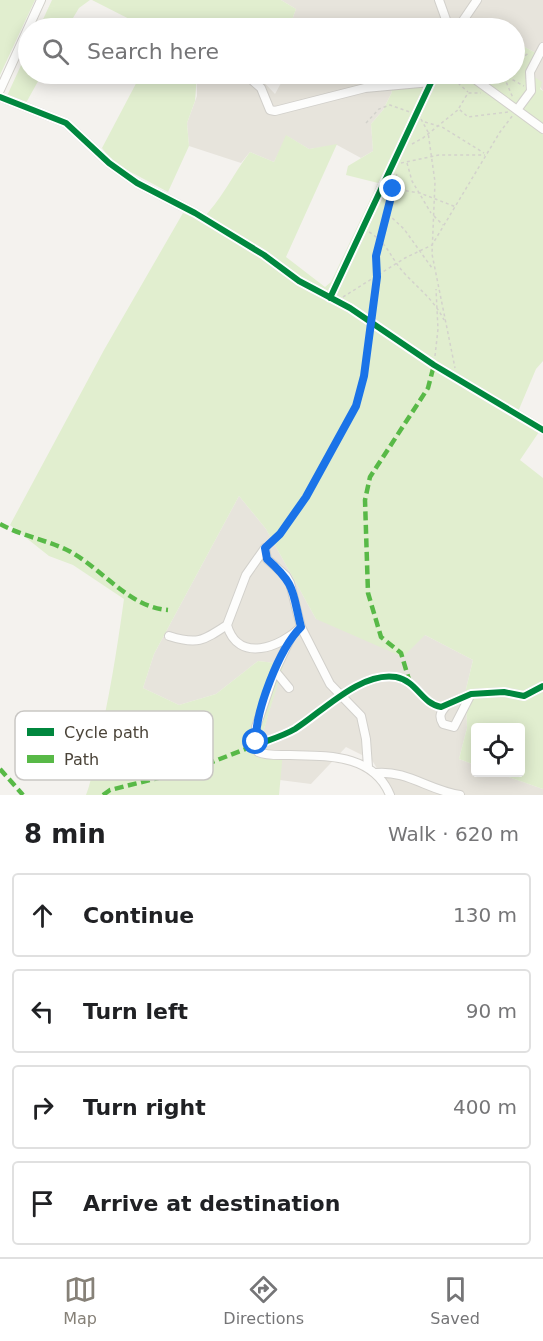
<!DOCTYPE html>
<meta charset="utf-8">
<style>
:root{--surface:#fff;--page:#f2f2f2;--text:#202124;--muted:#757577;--line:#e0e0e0;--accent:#868178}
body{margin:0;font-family:"DejaVu Sans",sans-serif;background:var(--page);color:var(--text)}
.controls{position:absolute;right:18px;bottom:18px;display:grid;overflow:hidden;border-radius:6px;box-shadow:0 3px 15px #0003}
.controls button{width:54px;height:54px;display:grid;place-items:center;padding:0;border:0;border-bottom:2px solid var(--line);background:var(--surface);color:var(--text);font:30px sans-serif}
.stop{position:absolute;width:18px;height:18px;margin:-14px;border:4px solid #1a73e8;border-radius:50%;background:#fff}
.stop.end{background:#1a73e8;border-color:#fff;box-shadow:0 2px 6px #0008}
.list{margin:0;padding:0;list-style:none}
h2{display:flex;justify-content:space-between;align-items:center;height:78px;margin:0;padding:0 24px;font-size:26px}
h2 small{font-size:20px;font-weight:400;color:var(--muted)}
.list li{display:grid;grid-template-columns:39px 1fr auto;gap:18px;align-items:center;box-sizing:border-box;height:84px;margin:0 12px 12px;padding:0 12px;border:2px solid var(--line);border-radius:6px}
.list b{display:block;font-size:22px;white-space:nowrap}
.list em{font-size:20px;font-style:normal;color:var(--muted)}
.icon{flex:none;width:33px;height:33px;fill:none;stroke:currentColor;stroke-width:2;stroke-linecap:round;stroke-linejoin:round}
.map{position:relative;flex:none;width:543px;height:795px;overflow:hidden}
.search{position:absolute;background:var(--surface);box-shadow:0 3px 15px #0003;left:18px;right:18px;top:18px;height:66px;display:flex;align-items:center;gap:15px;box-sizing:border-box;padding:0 21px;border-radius:33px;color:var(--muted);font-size:22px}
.sheet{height:462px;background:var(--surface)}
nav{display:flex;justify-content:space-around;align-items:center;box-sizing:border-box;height:84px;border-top:2px solid var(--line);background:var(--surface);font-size:16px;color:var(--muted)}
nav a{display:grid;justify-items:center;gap:3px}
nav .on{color:var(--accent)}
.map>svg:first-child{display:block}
</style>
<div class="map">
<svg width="543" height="795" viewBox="0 0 543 795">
<rect width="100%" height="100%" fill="#f4f2ee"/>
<path fill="#e7e4dc" d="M 281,0 L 543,0 L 543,91 L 533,76 L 542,56 L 515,42 L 514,28 L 489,28 L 467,17 L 460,28 L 420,28 L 409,22 L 406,28 L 289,28 L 296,9 Z
M 197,74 L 256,74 L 275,94 L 286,74 L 382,74 L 381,76 L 392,92 L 383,110 L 371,124 L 373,151 L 361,158 L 337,145 L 309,149 L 287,136 L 274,162 L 250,152 L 241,163 L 189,146 L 187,123 L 197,96 Z
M 239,496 L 266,529 L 316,619 L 425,635 L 473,660 L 466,689 L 467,728 L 459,759 L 475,765 L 476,772 L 497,773 L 543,789 L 543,795 L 390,795 L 390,791 L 372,760 L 346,747 L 311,784 L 264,778 L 258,749 L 283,664 L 258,661 L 216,694 L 179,705 L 143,688 L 154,654 Z"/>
<path fill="#e1eecf" d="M 0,0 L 35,0 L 0,75 Z
M 52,0 L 90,0 L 79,8 L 67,28 L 39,28 Z
M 92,0 L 281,0 L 296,9 L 289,28 L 147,28 Z
M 515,42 L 542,56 L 533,76 L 542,82 L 540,89 L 543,91 L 543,361 L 536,369 L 517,414 L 539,432 L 520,460 L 543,478 L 543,789 L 497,773 L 520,772 L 520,728 L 476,728 L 475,765 L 459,759 L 467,728 L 466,689 L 473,660 L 425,635 L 403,657 L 316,619 L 266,529 L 239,496 L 154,654 L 143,688 L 179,705 L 216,694 L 258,661 L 284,664 L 258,748 L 283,752 L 279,795 L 86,795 C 92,780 93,766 97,750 C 109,700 117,650 124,599 L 73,565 L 49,556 L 10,525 L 104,350 L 183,213 L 201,220 C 221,201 233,174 250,152 L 274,162 L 286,135 L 309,149 L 337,144 L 286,257 L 325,287 L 331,282 L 378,183 L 346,175 L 348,166 L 373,151 L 371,124 L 383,110 L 392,92 L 380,76 L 382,74 L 514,74 Z
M 28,50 L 28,74 L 42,74 L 26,103 L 6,98 Z
M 141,74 L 197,74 L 195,101 L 187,123 L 189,146 L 168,192 L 114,163 L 102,148 Z"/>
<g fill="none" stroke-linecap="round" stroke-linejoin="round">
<g stroke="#d2d0cb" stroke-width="10">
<path id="minor" d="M 439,0 L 449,28
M 458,28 L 477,0
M 245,74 L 261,88 L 270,110 L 275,111 L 365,88 L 431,82
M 435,74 C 448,79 459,72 472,77 L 543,129
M 0,90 L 41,0
M 0,97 L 66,123 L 109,163 L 137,183 L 195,213 L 264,255 L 299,281 L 350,308 L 434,365 L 543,430
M 517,110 L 531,91 L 530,72 L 543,47
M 330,298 L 435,74
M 265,548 L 267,559 L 286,576 L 290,583 L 301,627 L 330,684 L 361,716 L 366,739 L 368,767
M 265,548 L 246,575 L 227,625 C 238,664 281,647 301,627
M 169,636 C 197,645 203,641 227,625
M 275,671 L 256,727 L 258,752 C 267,756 279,755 290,755 C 328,756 373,754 390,795
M 289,688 L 275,671 L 291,637
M 446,706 C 441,712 438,716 443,724 L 454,727 L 471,694
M 256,745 C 269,740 283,736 295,729 C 322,712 361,671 396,677 C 417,681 422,704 441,707 L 471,694 L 504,692 L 524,696 L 543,686
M 376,773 C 407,770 430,791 460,795"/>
</g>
<path stroke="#d3d2cc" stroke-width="1.5" stroke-dasharray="3 3" stroke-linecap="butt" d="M 514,54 L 523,57 L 530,52
M 502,74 L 524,86
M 484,77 L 503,75
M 504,77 L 513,98
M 458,83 L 468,92
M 459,108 L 468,93 L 481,93
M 421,119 L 428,132 L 435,182 L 432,254 L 455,368
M 425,122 L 442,127 L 484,153
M 366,123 L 379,109 L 390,105 L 410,112
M 412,144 L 423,138 L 459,109 L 468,117 L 508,112
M 401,163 L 439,155 L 485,155
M 407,163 L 412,181 L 431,213
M 394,189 L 420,193 L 456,207
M 388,214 L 404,229 L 432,268
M 434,216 L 443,225
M 369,232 C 389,244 390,258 405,274 C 420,290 434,300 444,320
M 343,297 L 405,258 L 432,245 L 500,132 L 513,115
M 372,312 L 377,277 L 376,256 L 397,173
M 435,356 L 438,329 L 436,289
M 270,543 C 300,518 340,444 356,406 C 366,382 367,355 370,329"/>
<use href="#minor" stroke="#fdfdfc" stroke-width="8"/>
<path stroke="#58b947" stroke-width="4.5" stroke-dasharray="9 4.5" stroke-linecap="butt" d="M 0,524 C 22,536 47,540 69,551 C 103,569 128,607 168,610
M 410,683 L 401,653 L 381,637 L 368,593 L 365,500 L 370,477 L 428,388 L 434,365
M 0,769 L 23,795
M 103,795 L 110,790 L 194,769 L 256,745"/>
<g stroke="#fff" stroke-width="10">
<path id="cycleway" d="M 0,97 L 66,123 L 109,163 L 137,183 L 195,213 L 264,255 L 299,281 L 350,308 L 434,365 L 543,430
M 330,298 L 435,74
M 256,745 C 269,740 283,736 295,729 C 322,712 361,671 396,677 C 417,681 422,704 441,707 L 471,694 L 504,692 L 524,696 L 543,686"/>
</g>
<use href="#cycleway" stroke="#00873e" stroke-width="6"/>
</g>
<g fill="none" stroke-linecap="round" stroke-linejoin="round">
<path stroke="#1a73e8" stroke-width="8" d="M 256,742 C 255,711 279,649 301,627 C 292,591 296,585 267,559 L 265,548 L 280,534 L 306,497 L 356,406 L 364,376 L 377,277 L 376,256 L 393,189"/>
</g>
<rect x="15" y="711" width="198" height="69" rx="9" fill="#fff" stroke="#c9c7c4" stroke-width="1.5"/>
<rect x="27" y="728" width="27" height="8" fill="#00873e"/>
<rect x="27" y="755" width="27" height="8" fill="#58b947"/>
<g font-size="16" fill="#4b4439">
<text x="64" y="738">Cycle path</text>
<text x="64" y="765">Path</text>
</g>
</svg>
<div class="controls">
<button><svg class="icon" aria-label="locate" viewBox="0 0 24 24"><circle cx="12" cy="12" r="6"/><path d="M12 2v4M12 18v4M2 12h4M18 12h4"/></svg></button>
</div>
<div class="stop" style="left:256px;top:742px"></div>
<div class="stop end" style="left:393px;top:189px"></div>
<div class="search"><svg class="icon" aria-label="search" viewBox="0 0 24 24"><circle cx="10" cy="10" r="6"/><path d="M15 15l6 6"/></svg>Search here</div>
</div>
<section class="sheet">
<h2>8 min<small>Walk · 620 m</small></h2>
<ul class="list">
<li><svg class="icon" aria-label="ahead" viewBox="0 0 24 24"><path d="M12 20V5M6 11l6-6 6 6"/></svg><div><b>Continue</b></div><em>130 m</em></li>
<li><svg class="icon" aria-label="left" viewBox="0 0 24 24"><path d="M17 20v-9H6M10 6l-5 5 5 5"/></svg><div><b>Turn left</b></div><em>90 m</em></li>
<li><svg class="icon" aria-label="right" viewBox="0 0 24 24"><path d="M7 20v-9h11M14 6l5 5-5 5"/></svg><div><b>Turn right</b></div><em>400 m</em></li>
<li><svg class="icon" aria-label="arrive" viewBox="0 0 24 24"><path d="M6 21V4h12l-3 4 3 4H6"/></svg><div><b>Arrive at destination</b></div></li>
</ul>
</section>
<nav>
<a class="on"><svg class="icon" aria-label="map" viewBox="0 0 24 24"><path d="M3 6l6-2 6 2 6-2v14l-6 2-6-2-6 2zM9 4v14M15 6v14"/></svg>Map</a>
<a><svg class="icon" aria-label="directions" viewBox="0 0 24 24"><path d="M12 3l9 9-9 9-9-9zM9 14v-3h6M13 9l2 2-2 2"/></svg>Directions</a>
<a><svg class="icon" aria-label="saved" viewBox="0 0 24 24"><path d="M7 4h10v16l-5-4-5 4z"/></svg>Saved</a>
</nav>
